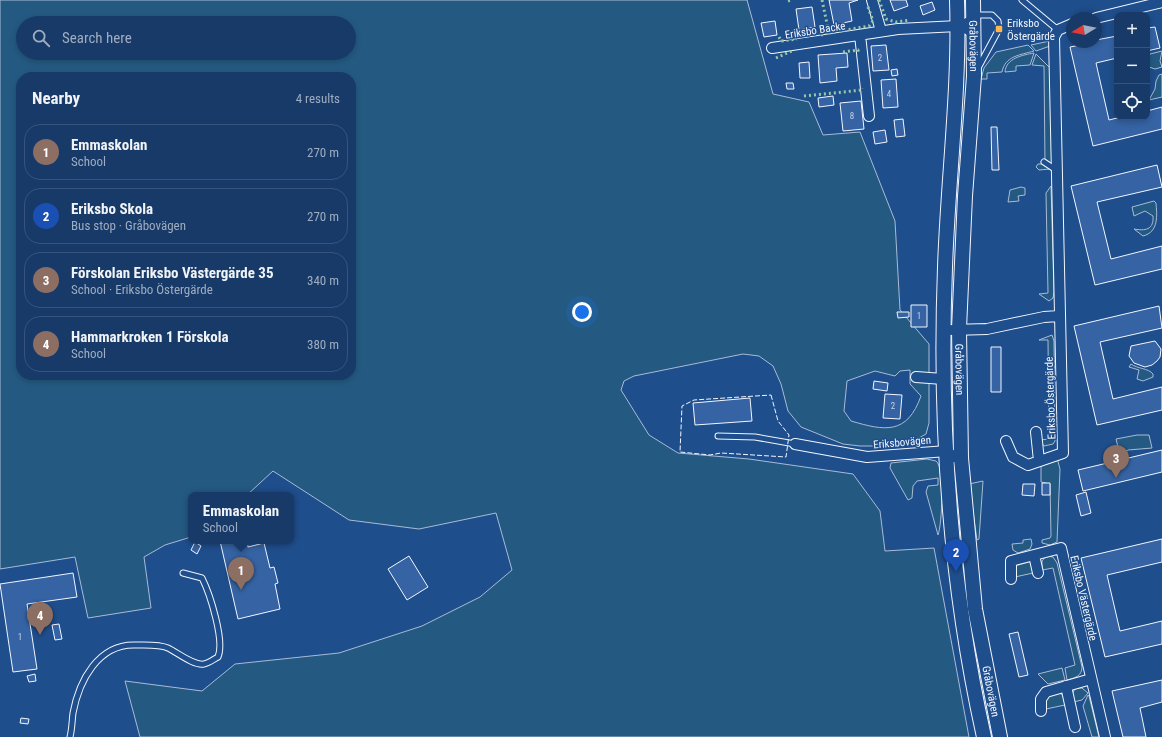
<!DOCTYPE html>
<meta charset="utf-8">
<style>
:root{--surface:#173a69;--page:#244571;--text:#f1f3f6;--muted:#9eadc0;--line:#36547d;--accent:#8c9099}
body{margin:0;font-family:"Roboto Condensed",sans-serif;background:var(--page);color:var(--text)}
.controls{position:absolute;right:12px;top:12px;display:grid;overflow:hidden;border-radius:8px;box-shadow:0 2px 6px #0003}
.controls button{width:36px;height:36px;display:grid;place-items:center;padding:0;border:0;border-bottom:1px solid var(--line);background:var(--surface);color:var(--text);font:20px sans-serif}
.compass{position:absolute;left:1066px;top:12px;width:36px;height:36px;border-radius:50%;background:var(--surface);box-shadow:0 2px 6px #0003;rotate:260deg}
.you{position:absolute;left:582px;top:312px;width:14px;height:14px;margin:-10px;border:3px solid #fff;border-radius:50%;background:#1a73e8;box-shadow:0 0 0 6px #1a73e833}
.badge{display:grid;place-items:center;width:26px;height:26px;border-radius:50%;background:var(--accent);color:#fff;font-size:13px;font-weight:700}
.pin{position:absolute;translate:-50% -33px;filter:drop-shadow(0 1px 2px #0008)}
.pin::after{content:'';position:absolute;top:21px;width:14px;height:12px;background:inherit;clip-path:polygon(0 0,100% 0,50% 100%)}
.popup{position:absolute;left:188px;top:492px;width:106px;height:52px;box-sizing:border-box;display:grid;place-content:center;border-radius:8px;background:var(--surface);filter:drop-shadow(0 1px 3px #0005);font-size:13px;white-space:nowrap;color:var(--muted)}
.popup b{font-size:15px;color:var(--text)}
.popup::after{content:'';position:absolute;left:50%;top:100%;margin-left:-8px;border:8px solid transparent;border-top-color:var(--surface)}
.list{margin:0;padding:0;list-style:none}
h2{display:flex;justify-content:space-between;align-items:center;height:52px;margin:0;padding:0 16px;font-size:17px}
h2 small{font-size:13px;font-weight:400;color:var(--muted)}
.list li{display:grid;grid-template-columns:26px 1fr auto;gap:12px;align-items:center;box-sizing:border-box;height:56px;margin:0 8px 8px;padding:0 8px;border:1px solid var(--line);border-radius:16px}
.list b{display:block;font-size:15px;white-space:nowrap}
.list p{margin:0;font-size:13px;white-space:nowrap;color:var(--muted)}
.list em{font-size:13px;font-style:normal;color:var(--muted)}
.icon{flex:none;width:22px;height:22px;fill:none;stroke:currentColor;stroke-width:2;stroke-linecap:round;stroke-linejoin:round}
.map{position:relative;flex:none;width:1162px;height:737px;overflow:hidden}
.search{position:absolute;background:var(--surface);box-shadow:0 2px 6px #0003;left:16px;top:16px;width:340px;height:44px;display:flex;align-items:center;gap:10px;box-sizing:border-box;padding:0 14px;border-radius:22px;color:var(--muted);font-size:15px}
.panel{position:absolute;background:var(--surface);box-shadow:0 2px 6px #0003;left:16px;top:72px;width:340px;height:308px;border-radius:16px}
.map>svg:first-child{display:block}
</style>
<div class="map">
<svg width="1162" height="737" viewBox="0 0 1162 737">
<rect width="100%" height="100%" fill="#1f4e8c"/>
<path fill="#245a82" stroke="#a8bbd7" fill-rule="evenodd" d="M 0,0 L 747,0 L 773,94 L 809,102 L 823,135 L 860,132 L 895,221 L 900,310 L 929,344 L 929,423 L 926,434 L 912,442 L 889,446 L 860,446 L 843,444 L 801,427 L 788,411 L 781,384 L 773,366 L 759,356 L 743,354 L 634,376 L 624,381 L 621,390 L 649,435 L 678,453 L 749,459 L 853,474 L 880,511 L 885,551 L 934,548 L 969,737 L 140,737 L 125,681 L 202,691 L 235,664 L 339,653 L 422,626 L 480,597 L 512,570 L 496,513 L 419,529 L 349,520 L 273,471 L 247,495 L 191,495 L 191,537 L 165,545 L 144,557 L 151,608 L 88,618 L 75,557 L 0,569 ZM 23,23 L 349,23 L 349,53 L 23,53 ZM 21,77 L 351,77 L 351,375 L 21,375 ZM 910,370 L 910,384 L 921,396 C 907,435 885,431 851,421 L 844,411 L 847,381 L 875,371 L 895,376 L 900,371 Z
M 1050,41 L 1050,46 L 1036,51 L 1031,45 Z
M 1028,45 L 1034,51 C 1020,55 1005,56 1002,72 L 987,73 L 987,79 L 981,79 L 984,68 L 996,52 Z
M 1162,51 L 1160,61 L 1162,67 L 1155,69 L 1149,67 L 1147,60 L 1150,54 Z
M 1034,53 L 1030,65 L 1016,66 L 1016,71 L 1005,72 C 1006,58 1023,55 1034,53 Z
M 1036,54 L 1050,68 L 1050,72 L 1052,164 L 1050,169 L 1039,170 L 1036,167 L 1038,164 L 1045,164 L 1044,66 L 1032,65 Z
M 1162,74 L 1162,97 L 1149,100 L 1155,89 L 1156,81 L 1159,75 Z
M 1051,186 L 1054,292 L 1053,298 L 1049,301 L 1039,294 L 1048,293 L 1046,193 Z
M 1021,187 L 1025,188 L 1025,195 L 1018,196 L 1019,201 L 1008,202 L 1010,190 Z
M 1154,201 L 1156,203 C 1157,215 1159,232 1143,236 L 1134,229 C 1145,231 1154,230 1153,216 L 1145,211 L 1134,216 L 1132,207 Z
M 1052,335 L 1054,341 L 1055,441 L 1053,444 L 1044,446 L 1040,440 L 1049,439 L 1048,340 L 1039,340 Z
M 950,340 L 953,340 L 955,434 L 952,432 L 948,380 Z
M 1131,364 C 1138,369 1148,368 1153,374 L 1153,377 L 1143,381 L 1137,379 L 1139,370 L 1129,367 Z
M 1137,435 L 1149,435 L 1152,448 L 1128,450 L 1120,455 L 1116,439 Z
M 1057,458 L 1060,469 L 1057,542 L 1050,545 L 1042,543 L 1042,540 L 1050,538 L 1051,536 L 1050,484 L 1041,482 L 1041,465 Z
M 927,459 L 936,461 C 945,467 942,525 938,535 L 926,492 L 928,486 L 938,485 L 938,478 L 917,481 L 913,486 L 912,498 L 908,500 L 890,468 L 891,463 Z
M 983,481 L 979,539 L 977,540 L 969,484 Z
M 1031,539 L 1032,544 L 1030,549 L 1018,553 L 1013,550 L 1012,544 L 1023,543 L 1023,540 Z
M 962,555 L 965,565 L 994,737 L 989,737 L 985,720 L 959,556 Z
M 1046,556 L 1053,557 L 1057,563 L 1082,667 C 1082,676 1075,678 1067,680 L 1065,668 L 1075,665 L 1053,568 L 1042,570 L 1042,561 Z
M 1029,561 L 1031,564 L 1033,573 L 1015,577 L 1013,568 L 1016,564 Z
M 1062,668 L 1065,680 L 1048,684 L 1038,674 Z
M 1079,688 L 1082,688 L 1088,693 L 1082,700 L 1073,702 L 1072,694 L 1075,689 Z
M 1057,692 L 1063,695 L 1065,705 L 1046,709 L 1045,703 L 1048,696 Z
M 1088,695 L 1089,696 L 1099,737 L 1092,737 L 1083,706 Z"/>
<path fill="#3563a3" stroke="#f2f6ff" d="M 829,0 L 858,0 L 849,3 L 852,21 L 834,25 Z
M 890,0 L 906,0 L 908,6 L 894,11 Z
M 932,2 L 935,10 L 923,15 L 920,6 Z
M 812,7 L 815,27 L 799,30 L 796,9 Z
M 775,21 L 777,35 L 764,37 L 761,23 Z
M 1155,27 L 1160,48 L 1147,51 L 1147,28 Z
M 1117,36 L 1117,58 L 1096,63 L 1109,120 L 1121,117 L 1147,117 L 1147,111 L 1162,107 L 1162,129 L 1093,146 L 1070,47 L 1096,42 L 1096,40 Z
M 886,45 L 889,70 L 873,71 L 871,46 Z
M 847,53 L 848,67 L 836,68 L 837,81 L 820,83 L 818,55 Z
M 809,62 L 810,78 L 800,78 L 799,63 Z
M 897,69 L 898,75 L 892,76 L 891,70 Z
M 896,79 L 898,107 L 883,108 L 881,80 Z
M 786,83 L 793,83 L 794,89 L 787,89 Z
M 833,96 L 834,105 L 819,107 L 818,98 Z
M 861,101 L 864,129 L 843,131 L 840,103 Z
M 903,119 L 905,136 L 896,137 L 894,120 Z
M 991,127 L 997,127 L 999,170 L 992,170 Z
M 885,130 L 887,142 L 875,144 L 873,132 Z
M 1157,165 L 1162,187 L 1097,202 L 1111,259 L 1162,246 L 1162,269 L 1095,285 L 1071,186 Z
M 911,305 L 927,305 L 927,327 L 911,327 Z
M 1159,306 L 1162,328 L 1100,342 L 1113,399 L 1162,387 L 1162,410 L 1097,425 L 1074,326 Z
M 897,312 L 909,312 L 909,317 L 898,318 Z
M 1155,341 L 1161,349 L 1160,357 L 1157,361 L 1152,365 L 1145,367 L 1134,363 L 1129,356 L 1131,346 Z
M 991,347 L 1001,347 L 1001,392 L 991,392 Z
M 874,381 L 888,383 L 887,391 L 873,389 Z
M 885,394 L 902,395 L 900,419 L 883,418 Z
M 750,398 L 752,421 L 695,425 L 693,403 Z
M 1162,450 L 1162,472 L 1083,491 L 1078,470 Z
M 1042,483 L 1050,483 L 1050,495 L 1042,495 Z
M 1023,484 L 1035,484 L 1034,496 L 1022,495 Z
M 1086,492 L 1091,513 L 1081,516 L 1076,495 Z
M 1162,539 L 1162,562 L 1107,575 L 1120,631 L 1162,621 L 1162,644 L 1105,657 L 1081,558 Z
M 220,541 L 247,541 L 248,547 L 264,543 L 270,568 L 274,567 L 278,583 L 275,584 L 280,609 L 238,619 Z
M 195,542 L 201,546 L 197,554 L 191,550 Z
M 409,556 L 428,587 L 407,600 L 388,569 Z
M 73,573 L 77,597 L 27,604 L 37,669 L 13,672 L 0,584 Z
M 59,624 L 62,639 L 55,640 L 52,625 Z
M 1018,632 L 1028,675 L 1019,677 L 1009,634 Z
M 35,674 L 36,681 L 29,682 L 27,676 Z
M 1162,680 L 1162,702 L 1140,708 L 1146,737 L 1123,737 L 1112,691 Z
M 21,718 L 29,719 L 28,724 L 20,723 Z"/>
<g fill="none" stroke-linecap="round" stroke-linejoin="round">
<g stroke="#f2f6ff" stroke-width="7">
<path id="service" d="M 1022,0 L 1058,30
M 959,26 L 974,15 L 992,15 L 998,21 L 999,29 L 978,68
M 1044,162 L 1056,170
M 718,436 L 755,437 L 795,444
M 70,737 C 72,729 72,721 73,713 C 79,681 98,644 135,645 C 146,645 159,644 168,648 C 178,653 194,666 204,664 C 209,663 214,659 218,657 C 225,641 210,594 202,578 L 183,573"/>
</g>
<g stroke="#f2f6ff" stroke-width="12">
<path id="minor" d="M 872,0 L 881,31
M 1096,18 L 1162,2
M 860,35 L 869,116
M 772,48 L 898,29 L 958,26 L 967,29 L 974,34
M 952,330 L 987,329 L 1044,317 L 1059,316
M 916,377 L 943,379
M 1036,432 L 1039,461
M 1006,441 L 1013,457 L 1028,465 L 1063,453 L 1054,37 L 1058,30 L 1072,24
M 795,444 L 867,457 L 947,451 L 954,457 L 961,458
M 1038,573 L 1034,555 L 1061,548 L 1105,737
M 1011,579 L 1011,561 L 1034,555
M 1066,686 L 1075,727
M 1041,711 L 1041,699 L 1046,692 L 1091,679"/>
</g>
<g stroke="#f2f6ff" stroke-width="16">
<g id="secondary">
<path d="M 957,0 C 960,89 948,178 945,267 C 939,424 950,584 984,737"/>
<path id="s1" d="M 973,0 L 974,76 L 965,196 L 959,329 L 961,458 L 975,609 L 1000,737"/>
</g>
</g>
<use href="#service" stroke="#1f4e8c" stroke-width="5"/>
<use href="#minor" stroke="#1f4e8c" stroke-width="10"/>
<use href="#secondary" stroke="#1f4e8c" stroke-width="14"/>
<path stroke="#97c8a6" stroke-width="3" stroke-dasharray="2 3" stroke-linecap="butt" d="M 879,0 L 886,19 L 896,22 L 910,20
M 788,1 L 791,0
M 829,33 L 869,26 L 873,21 L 868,7
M 821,35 L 829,33 L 822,0
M 779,37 L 781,41 L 797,39
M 843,52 L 858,50 L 858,52
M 776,58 L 792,51
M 804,96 L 862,90 L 862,88"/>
<path stroke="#f2f6ff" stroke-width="1" stroke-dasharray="5 2" stroke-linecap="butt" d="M 771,395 L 778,421 L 789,435 L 786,457 L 721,453 L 710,455 L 680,452 L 682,406 L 694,400 Z"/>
</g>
<rect fill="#ffb74d" stroke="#1f4e8c" stroke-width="1.5" x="995" y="25" width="8" height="8" rx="2"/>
<g text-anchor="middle" stroke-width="3" stroke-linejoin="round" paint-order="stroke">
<g font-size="9" fill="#c3d1e8">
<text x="880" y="61">2</text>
<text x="889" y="97">4</text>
<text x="852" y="119">8</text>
<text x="919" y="319">1</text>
<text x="893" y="409">2</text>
<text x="20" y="640">1</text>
</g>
<g font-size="11" fill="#f2f6ff" stroke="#1f4e8c" text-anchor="start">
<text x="1007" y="27">Eriksbo<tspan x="1007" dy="13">Östergärde</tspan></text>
</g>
<g font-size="11" fill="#f2f6ff" stroke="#1f4e8c">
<text transform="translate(815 30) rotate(-9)" y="4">Eriksbo Backe</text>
<text dy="4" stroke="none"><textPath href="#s1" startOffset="46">Gråbovägen</textPath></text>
<text dy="4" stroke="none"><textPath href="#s1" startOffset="370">Gråbovägen</textPath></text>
<text transform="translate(1050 398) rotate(-92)" y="4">Eriksbo Östergärde</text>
<text transform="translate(902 442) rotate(-5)" y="4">Eriksbovägen</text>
<text transform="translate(1084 598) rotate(77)" y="4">Eriksbo Västergärde</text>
<text dy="4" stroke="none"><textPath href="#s1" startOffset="694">Gråbovägen</textPath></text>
</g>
</g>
</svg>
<div class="controls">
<button>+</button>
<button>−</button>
<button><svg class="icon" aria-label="locate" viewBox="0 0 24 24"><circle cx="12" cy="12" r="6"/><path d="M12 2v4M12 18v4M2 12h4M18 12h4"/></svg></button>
</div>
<svg class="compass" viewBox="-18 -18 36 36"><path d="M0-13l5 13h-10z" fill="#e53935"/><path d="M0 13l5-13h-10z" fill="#9eadc0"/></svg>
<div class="you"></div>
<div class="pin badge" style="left:241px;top:590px;background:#8d6e63">1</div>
<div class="popup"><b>Emmaskolan</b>School</div>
<div class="pin badge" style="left:956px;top:572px;background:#1a4fb4">2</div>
<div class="pin badge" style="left:1116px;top:478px;background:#8d6e63">3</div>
<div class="pin badge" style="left:40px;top:635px;background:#8d6e63">4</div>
<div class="search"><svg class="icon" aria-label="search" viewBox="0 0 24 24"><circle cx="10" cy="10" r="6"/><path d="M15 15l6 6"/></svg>Search here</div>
<section class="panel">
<h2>Nearby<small>4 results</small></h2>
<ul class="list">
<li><span class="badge" style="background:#8d6e63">1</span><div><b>Emmaskolan</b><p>School</p></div><em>270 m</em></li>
<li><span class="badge" style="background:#1a4fb4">2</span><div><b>Eriksbo Skola</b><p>Bus stop · Gråbovägen</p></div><em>270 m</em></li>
<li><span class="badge" style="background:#8d6e63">3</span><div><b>Förskolan Eriksbo Västergärde 35</b><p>School · Eriksbo Östergärde</p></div><em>340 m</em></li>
<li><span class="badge" style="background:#8d6e63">4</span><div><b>Hammarkroken 1 Förskola</b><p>School</p></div><em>380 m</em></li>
</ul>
</section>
</div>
